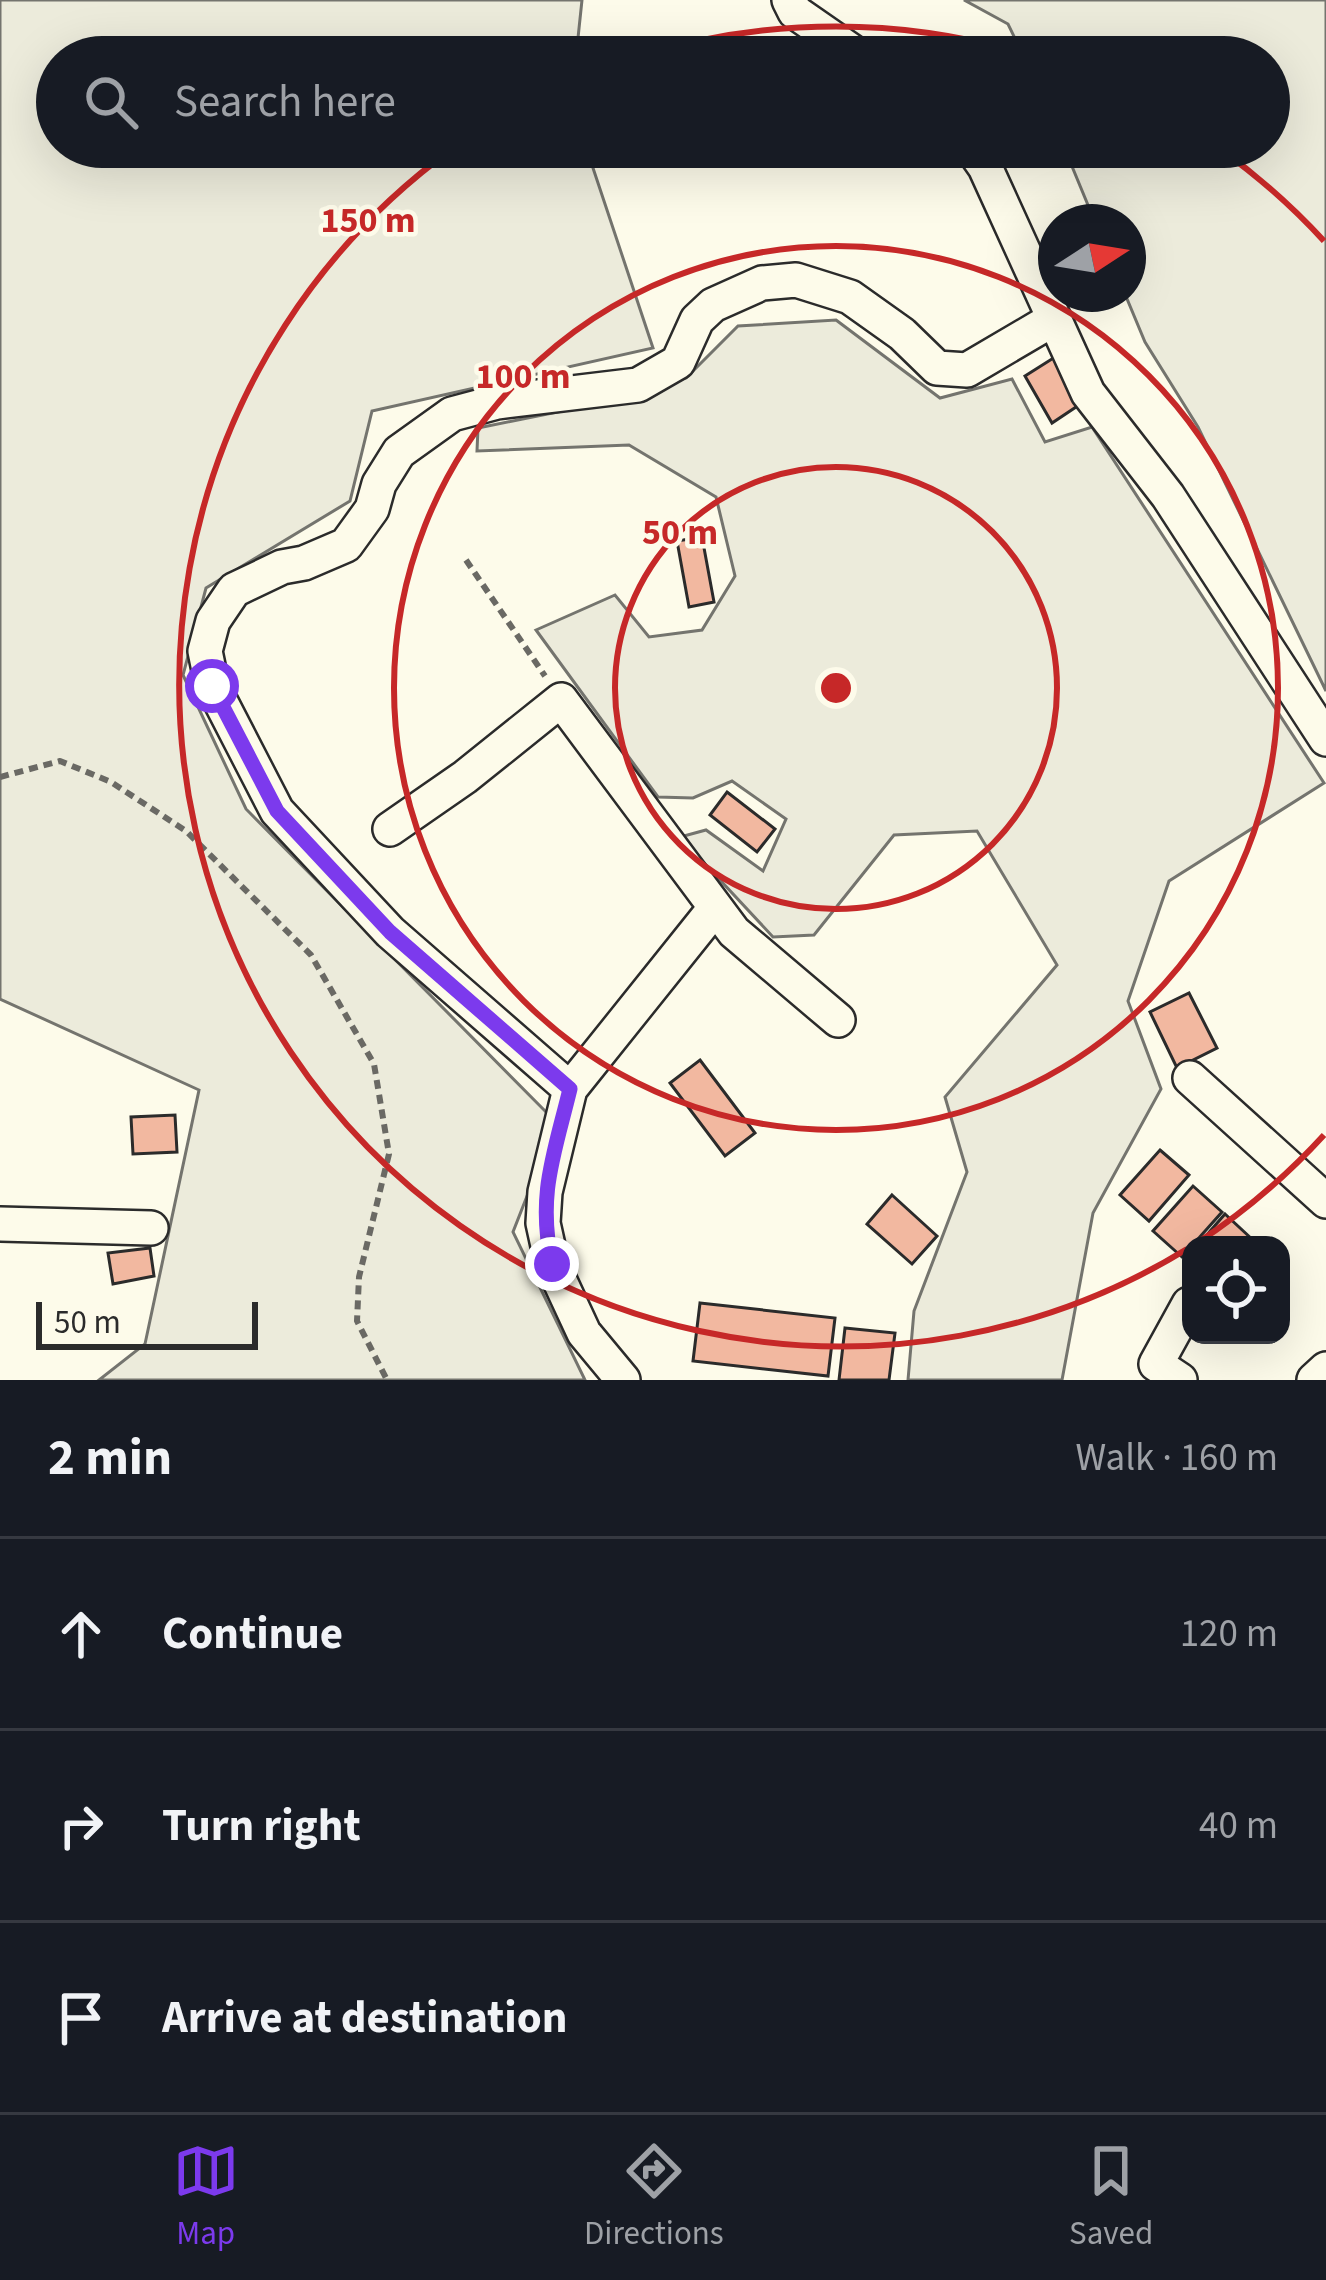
<!DOCTYPE html>
<meta charset="utf-8">
<style>
:root{--surface:#171b24;--page:#20242c;--text:#f1f3f6;--muted:#9ea1a6;--line:#363941;--accent:#7c3aed}
body{margin:0;font-family:"Source Sans 3",sans-serif;background:var(--page);color:var(--text)}
.controls{position:absolute;right:36px;bottom:36px;display:grid;overflow:hidden;border-radius:24px;box-shadow:0 12px 48px #0002}
.controls button{width:108px;height:108px;display:grid;place-items:center;padding:0;border:0;border-bottom:3px solid var(--line);background:var(--surface);color:var(--text);font:60px sans-serif}
.compass{position:absolute;left:1038px;top:204px;width:108px;height:108px;border-radius:50%;background:var(--surface);box-shadow:0 12px 48px #0002;rotate:78deg}
.scale{position:absolute;left:36px;bottom:30px;width:222px;box-sizing:border-box;padding-left:12px;border:6px solid #2b2b2b;border-top:0;font-size:33px;line-height:42px;white-space:nowrap;color:#2b2b2b;-webkit-text-stroke:9px #fdfbea;paint-order:stroke}
.stop{position:absolute;width:36px;height:36px;margin:-27px;border:9px solid #7c3aed;border-radius:50%;background:#fff}
.stop.end{background:#7c3aed;border-color:#fff;box-shadow:0 3px 12px #0008}
.list{margin:0;padding:0;list-style:none}
h2{display:flex;justify-content:space-between;align-items:center;height:156px;margin:0;padding:0 48px;font-size:51px}
h2 small{font-size:39px;font-weight:400;color:var(--muted)}
.list li{display:grid;grid-template-columns:78px 1fr auto;gap:36px;align-items:center;box-sizing:border-box;height:192px;padding:0 48px;border-top:3px solid var(--line)}
.list b{display:block;font-size:45px;white-space:nowrap}
.list em{font-size:39px;font-style:normal;color:var(--muted)}
.icon{flex:none;width:66px;height:66px;fill:none;stroke:currentColor;stroke-width:2;stroke-linecap:round;stroke-linejoin:round}
.map{position:relative;flex:none;width:1326px;height:1380px;overflow:hidden}
.search{position:absolute;background:var(--surface);box-shadow:0 12px 48px #0002;left:36px;right:36px;top:36px;height:132px;display:flex;align-items:center;gap:30px;box-sizing:border-box;padding:0 42px;border-radius:66px;color:var(--muted);font-size:45px}
.sheet{height:732px;background:var(--surface)}
nav{display:flex;justify-content:space-around;align-items:center;box-sizing:border-box;height:168px;border-top:3px solid var(--line);background:var(--surface);font-size:33px;color:var(--muted)}
nav a{display:grid;justify-items:center;gap:6px}
nav .on{color:var(--accent)}
.map>svg:first-child{display:block}
</style>
<div class="map">
<svg width="1326" height="1380" viewBox="0 0 1326 1380">
<rect width="100%" height="100%" fill="#fdfbea"/>
<path fill="#ecebdb" stroke="#74746e" stroke-width="3" d="M 0,0 L 582,0 L 576,57 L 57,57 L 57,147 L 586,147 L 653,348 L 372,411 L 350,501 L 206,588 L 183,675 L 246,809 L 556,1122 L 513,1232 L 585,1380 L 99,1380 L 145,1344 L 199,1090 L 0,999 Z
M 964,0 L 1326,0 L 1326,691 L 1198,427 L 1145,342 L 1125,294 L 1128,222 L 1095,222 L 1064,147 L 1269,147 L 1269,57 L 1024,57 L 1008,24 Z
M 836,320 L 940,398 L 1012,379 L 1045,442 L 1092,427 L 1324,783 L 1169,881 L 1128,1001 L 1161,1089 L 1093,1213 L 1062,1380 L 908,1380 L 914,1311 L 967,1172 L 945,1097 L 1057,965 L 977,831 L 894,835 L 814,935 L 773,937 L 680,837 L 706,830 L 763,871 L 786,819 L 732,781 L 693,798 L 658,797 L 536,630 L 615,595 L 649,637 L 702,630 L 735,576 L 716,497 L 629,445 L 477,451 L 478,428 L 612,401 L 686,378 L 738,326 Z"/>
<path fill="#f2b8a0" stroke="#2b2b2b" stroke-width="3" d="M 1055,357 L 1082,403 L 1052,423 L 1025,376 Z
M 702,537 L 714,602 L 689,607 L 677,541 Z
M 727,792 L 775,829 L 757,852 L 710,815 Z
M 1189,993 L 1217,1048 L 1177,1068 L 1150,1012 Z
M 700,1060 L 755,1133 L 725,1156 L 670,1083 Z
M 175,1115 L 177,1152 L 133,1154 L 131,1117 Z
M 1160,1150 L 1189,1175 L 1149,1221 L 1120,1195 Z
M 1193,1186 L 1222,1212 L 1182,1257 L 1153,1231 Z
M 892,1195 L 937,1236 L 912,1264 L 867,1224 Z
M 1225,1214 L 1254,1241 L 1250,1245 L 1198,1245 Z
M 150,1248 L 154,1276 L 113,1284 L 108,1253 Z
M 700,1303 L 835,1318 L 828,1376 L 693,1361 Z
M 845,1328 L 895,1333 L 889,1380 L 839,1380 Z"/>
<g fill="none" stroke-linecap="round" stroke-linejoin="round">
<g stroke="#2b2b2b" stroke-width="38">
<path id="minor" d="M 789,0 L 795,12 L 860,57
M 971,147 L 985,167 L 1088,393 L 1168,496 L 1326,739
M 390,829 L 465,777 L 561,700 L 734,932 L 838,1020
M 1190,1078 L 1326,1201
M 570,1089 L 390,932 L 277,811 L 212,685 L 205,651 L 213,621 L 234,590 L 282,567 L 304,563 L 346,545 L 372,509 L 379,484 L 399,452 L 452,414 L 497,402 L 638,385 L 678,362 L 697,320 L 713,305 L 762,283 L 796,280 L 850,297 L 902,334 L 937,368 L 967,370 L 1052,320
M 0,1224 L 151,1228
M 623,1380 L 584,1333 L 552,1264 L 543,1223 L 545,1192 L 570,1089 L 715,908
M 1180,1380 L 1156,1364 L 1189,1304
M 1314,1380 L 1326,1369"/>
</g>
<path stroke="#6a6964" stroke-width="6" stroke-dasharray="9 6" stroke-linecap="butt" d="M 466,560 L 545,676
M 0,777 L 60,761 L 111,782 L 186,831 L 311,955 L 374,1064 L 389,1154 L 359,1277 L 357,1321 L 387,1380"/>
<use href="#minor" stroke="#fdfbea" stroke-width="33"/>
</g>
<g fill="none" stroke-linecap="round" stroke-linejoin="round">
<path stroke="#7c3aed" stroke-width="15" d="M 212,686 L 277,811 L 390,932 L 570,1089 C 554,1155 537,1195 552,1264"/>
</g>
<g fill="none" stroke="#c62828" stroke-width="6">
<circle cx="836" cy="688" r="221"/>
<circle cx="836" cy="688" r="442"/>
<path d="M1324 1135A662 662 0 0 1 1197 1243M1187 1249A662 662 0 0 1 452 149M637 57A662 662 0 0 1 1035 57M1220 149A662 662 0 0 1 1324 241"/>
</g>
<circle cx="836" cy="688" r="18" fill="#c62828" stroke="#fdfbea" stroke-width="6"/>
<g font-size="36" text-anchor="middle" font-weight="bold" fill="#c62828" stroke="#fdfbea" stroke-width="9" stroke-linejoin="round" paint-order="stroke">
<text x="368" y="232">150 m</text>
<text x="523" y="388">100 m</text>
<text x="680" y="544">50 m</text>
</g>
</svg>
<div class="controls">
<button><svg class="icon" aria-label="locate" viewBox="0 0 24 24"><circle cx="12" cy="12" r="6"/><path d="M12 2v4M12 18v4M2 12h4M18 12h4"/></svg></button>
</div>
<svg class="compass" viewBox="-18 -18 36 36"><path d="M0-13l5 13h-10z" fill="#e53935"/><path d="M0 13l5-13h-10z" fill="#9ea1a6"/></svg>
<div class="scale">50 m</div>
<div class="stop" style="left:212px;top:686px"></div>
<div class="stop end" style="left:552px;top:1264px"></div>
<div class="search"><svg class="icon" aria-label="search" viewBox="0 0 24 24"><circle cx="10" cy="10" r="6"/><path d="M15 15l6 6"/></svg>Search here</div>
</div>
<section class="sheet">
<h2>2 min<small>Walk · 160 m</small></h2>
<ul class="list">
<li><svg class="icon" aria-label="ahead" viewBox="0 0 24 24"><path d="M12 20V5M6 11l6-6 6 6"/></svg><div><b>Continue</b></div><em>120 m</em></li>
<li><svg class="icon" aria-label="right" viewBox="0 0 24 24"><path d="M7 20v-9h11M14 6l5 5-5 5"/></svg><div><b>Turn right</b></div><em>40 m</em></li>
<li><svg class="icon" aria-label="arrive" viewBox="0 0 24 24"><path d="M6 21V4h12l-3 4 3 4H6"/></svg><div><b>Arrive at destination</b></div></li>
</ul>
</section>
<nav>
<a class="on"><svg class="icon" aria-label="map" viewBox="0 0 24 24"><path d="M3 6l6-2 6 2 6-2v14l-6 2-6-2-6 2zM9 4v14M15 6v14"/></svg>Map</a>
<a><svg class="icon" aria-label="directions" viewBox="0 0 24 24"><path d="M12 3l9 9-9 9-9-9zM9 14v-3h6M13 9l2 2-2 2"/></svg>Directions</a>
<a><svg class="icon" aria-label="saved" viewBox="0 0 24 24"><path d="M7 4h10v16l-5-4-5 4z"/></svg>Saved</a>
</nav>
